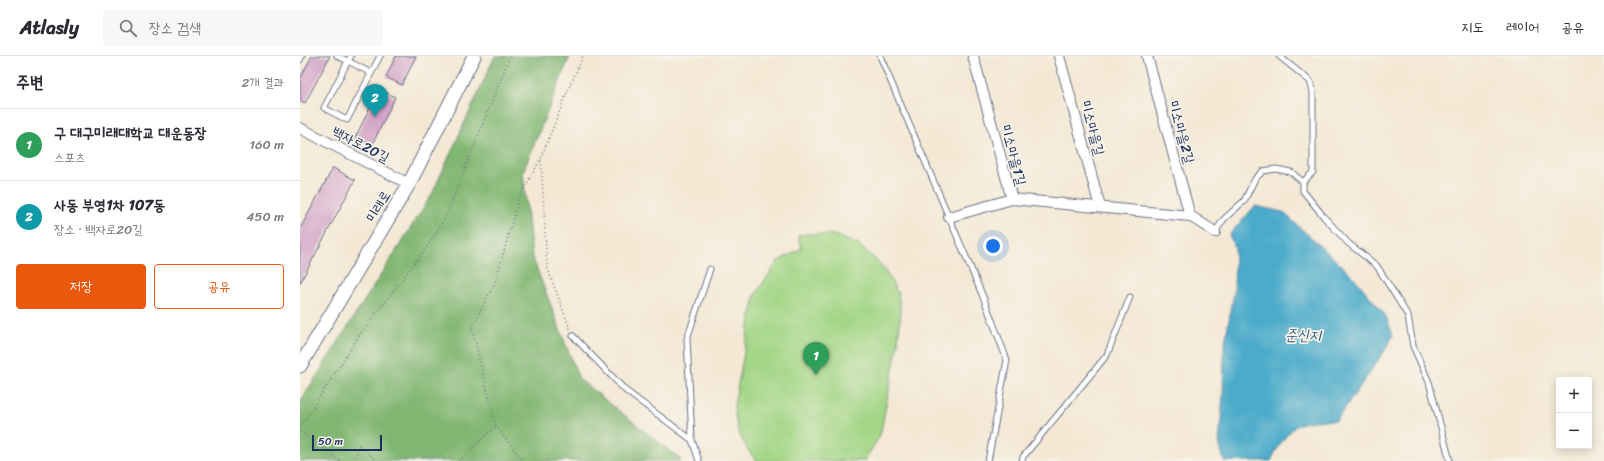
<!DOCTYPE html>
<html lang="ko">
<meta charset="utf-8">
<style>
:root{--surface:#fff;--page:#f7f7f7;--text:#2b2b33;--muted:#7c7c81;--line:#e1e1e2;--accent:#ea580c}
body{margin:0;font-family:Sriracha,"Poor Story",sans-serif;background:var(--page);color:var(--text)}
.controls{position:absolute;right:12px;bottom:12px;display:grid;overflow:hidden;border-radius:4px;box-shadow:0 2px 10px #0003}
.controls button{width:36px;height:36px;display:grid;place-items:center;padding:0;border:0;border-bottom:1px solid var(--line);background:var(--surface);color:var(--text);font:20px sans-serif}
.scale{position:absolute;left:12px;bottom:10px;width:70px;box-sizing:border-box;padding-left:4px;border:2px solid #1b2f5e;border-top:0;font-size:11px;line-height:14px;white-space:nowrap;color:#1b2f5e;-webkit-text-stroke:3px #f7f3e8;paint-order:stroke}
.you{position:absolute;left:693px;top:190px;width:14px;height:14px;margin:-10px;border:3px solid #fff;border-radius:50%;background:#1a73e8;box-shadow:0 0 0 6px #1a73e833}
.badge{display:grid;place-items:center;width:26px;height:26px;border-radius:50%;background:var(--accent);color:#fff;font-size:13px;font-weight:700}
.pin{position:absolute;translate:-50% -33px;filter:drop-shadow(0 1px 2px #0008)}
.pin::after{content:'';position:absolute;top:21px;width:14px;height:12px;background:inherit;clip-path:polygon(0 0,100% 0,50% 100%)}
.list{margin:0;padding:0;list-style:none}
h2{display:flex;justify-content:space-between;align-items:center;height:52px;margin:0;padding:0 16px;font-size:17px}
h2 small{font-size:13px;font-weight:400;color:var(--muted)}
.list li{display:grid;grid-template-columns:26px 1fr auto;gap:12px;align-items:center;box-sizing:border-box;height:72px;padding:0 16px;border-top:1px solid var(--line)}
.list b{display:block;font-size:15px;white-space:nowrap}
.list p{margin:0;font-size:13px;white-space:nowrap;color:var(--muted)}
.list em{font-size:13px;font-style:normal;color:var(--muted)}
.actions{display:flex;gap:8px;padding:12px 16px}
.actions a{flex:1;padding:9px 0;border:1px solid var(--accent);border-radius:4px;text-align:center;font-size:14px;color:var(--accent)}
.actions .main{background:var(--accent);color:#fff}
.icon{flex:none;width:22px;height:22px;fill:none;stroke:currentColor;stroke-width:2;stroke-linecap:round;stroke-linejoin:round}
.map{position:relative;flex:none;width:1304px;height:405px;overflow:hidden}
header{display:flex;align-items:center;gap:24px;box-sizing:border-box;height:56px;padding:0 20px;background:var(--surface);border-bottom:1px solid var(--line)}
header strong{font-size:19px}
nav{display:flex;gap:22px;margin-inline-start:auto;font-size:14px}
.search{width:280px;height:36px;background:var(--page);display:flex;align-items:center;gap:10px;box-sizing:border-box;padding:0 14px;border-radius:4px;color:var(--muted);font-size:15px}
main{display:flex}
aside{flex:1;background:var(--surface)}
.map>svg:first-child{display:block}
</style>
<header>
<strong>Atlasly</strong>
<div class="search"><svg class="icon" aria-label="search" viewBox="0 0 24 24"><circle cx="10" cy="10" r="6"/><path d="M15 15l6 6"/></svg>장소 검색</div>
<nav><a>지도</a><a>레이어</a><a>공유</a></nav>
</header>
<main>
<aside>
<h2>주변<small>2개 결과</small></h2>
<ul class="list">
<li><span class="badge" style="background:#2e9e5b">1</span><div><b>구 대구미래대학교 대운동장</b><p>스포츠</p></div><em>160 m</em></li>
<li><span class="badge" style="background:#0f9aa8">2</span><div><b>사동 부영1차 107동</b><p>장소 · 백자로20길</p></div><em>450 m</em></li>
</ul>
<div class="actions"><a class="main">저장</a><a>공유</a></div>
</aside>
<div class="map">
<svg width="1304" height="405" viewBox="0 0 1304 405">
<rect width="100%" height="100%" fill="#f7f3e8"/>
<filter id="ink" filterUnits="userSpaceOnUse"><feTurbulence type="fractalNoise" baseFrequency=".025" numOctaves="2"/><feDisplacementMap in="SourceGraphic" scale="8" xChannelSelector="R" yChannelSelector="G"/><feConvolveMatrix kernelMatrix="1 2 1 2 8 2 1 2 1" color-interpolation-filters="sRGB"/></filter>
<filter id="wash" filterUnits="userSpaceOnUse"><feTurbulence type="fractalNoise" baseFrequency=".012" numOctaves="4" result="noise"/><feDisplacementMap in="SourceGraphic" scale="16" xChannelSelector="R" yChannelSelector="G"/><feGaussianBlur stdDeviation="0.9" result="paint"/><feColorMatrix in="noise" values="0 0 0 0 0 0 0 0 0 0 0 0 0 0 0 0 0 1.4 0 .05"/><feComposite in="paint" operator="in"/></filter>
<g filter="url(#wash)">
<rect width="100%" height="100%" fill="#f4e8d4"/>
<path fill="#a3d686" stroke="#5f8272" d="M 509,178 L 535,179 L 559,189 L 575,203 L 586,216 L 598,237 L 601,255 L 598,288 L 580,380 L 564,405 L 456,405 C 442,386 435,374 434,349 L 455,239 L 478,205 L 501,193 L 498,179 Z"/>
<path fill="#82b773" stroke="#4e7368" d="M 195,0 L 270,0 L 223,116 L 232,200 L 279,323 L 380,403 L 381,405 L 0,405 L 0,346 L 132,138 Z"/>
<path fill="#4babca" stroke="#336d94" d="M 955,150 L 983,156 L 1052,219 L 1086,260 L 1093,279 L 1088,290 L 1036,365 C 1027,364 1004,364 996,370 C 985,379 977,392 971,405 L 924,405 L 919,387 L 923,339 L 924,291 L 934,237 L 935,192 L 929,179 Z"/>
<g id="blocks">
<path fill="#d2a1c7" d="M 12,0 L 30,0 L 5,47 L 0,44 L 0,23 Z
M 96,0 L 116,0 L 102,29 L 86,21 Z
M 79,33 L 95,41 L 72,89 L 55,82 Z
M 33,112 L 55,124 L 0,227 L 0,173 Z"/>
</g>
</g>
<g filter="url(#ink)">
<use href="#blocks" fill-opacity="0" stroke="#677087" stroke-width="1"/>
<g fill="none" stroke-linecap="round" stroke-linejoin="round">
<g stroke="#677087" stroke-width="7">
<path id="service" d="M 37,0 L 48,5 L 51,0
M 580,0 L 684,243 L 707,304 L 688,405
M 979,0 L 1010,25 L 1013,36 L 1013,116 L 1003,126
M 0,4 L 2,0
M 71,17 L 48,5 L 24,52 L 47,64 L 80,0
M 915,176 L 924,163 L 944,145 L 955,123 L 963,115 L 976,113 L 991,116 L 1003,126 L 1003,135 L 1024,161 L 1048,187 L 1077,210 L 1108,260 L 1113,290 L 1129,326 L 1150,405
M 273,280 L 326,335 L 392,384
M 399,405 L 392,384 L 387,283 L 410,213
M 722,405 L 723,401 L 807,299 L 830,241"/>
</g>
<g stroke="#677087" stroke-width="12">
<path id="minor" d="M 673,0 L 712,143
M 759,0 L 800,151
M 847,0 L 890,160
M 0,72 L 109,128
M 649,161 L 712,143 L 890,160 L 915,176"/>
</g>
<g stroke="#677087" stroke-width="15">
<path id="tertiary" d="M 0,310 L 109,128 L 174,0"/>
</g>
<path stroke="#677087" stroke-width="1.5" stroke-dasharray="1 3" stroke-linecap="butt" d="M 270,273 L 247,211 L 241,102 L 268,34 L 283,0
M 196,370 L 223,405
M 0,371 L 59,280 L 132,184 L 146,160 L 210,0
M 0,376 L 40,405
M 54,405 L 59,389 L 77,405
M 159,405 L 196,370 L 172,272 L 196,224 L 218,144 L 241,102"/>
<use href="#service" stroke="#fff" stroke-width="5"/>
<use href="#minor" stroke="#fff" stroke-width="10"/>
<use href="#tertiary" stroke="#fff" stroke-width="13"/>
</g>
</g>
<g text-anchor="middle" stroke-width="3.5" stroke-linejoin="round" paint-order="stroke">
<g font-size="14" fill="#1b2f5e" stroke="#f7f3e8">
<text transform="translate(793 72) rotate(75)" y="5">미소마을길</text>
<text transform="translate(882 76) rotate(75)" y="5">미소마을2길</text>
<text transform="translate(61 88) rotate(27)" y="5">백자로20길</text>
<text transform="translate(714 99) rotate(75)" y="5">미소마을1길</text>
<text transform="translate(78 150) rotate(-59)" y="5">미래로</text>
</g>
<g font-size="15" font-style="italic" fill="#2c5a84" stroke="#f7f3e8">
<text x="1003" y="284">준신지</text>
</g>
</g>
</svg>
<div class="controls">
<button>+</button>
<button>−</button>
</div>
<div class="scale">50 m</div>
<div class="you"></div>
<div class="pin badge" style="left:516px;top:319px;background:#2e9e5b">1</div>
<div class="pin badge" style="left:75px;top:61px;background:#0f9aa8">2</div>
</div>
</main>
